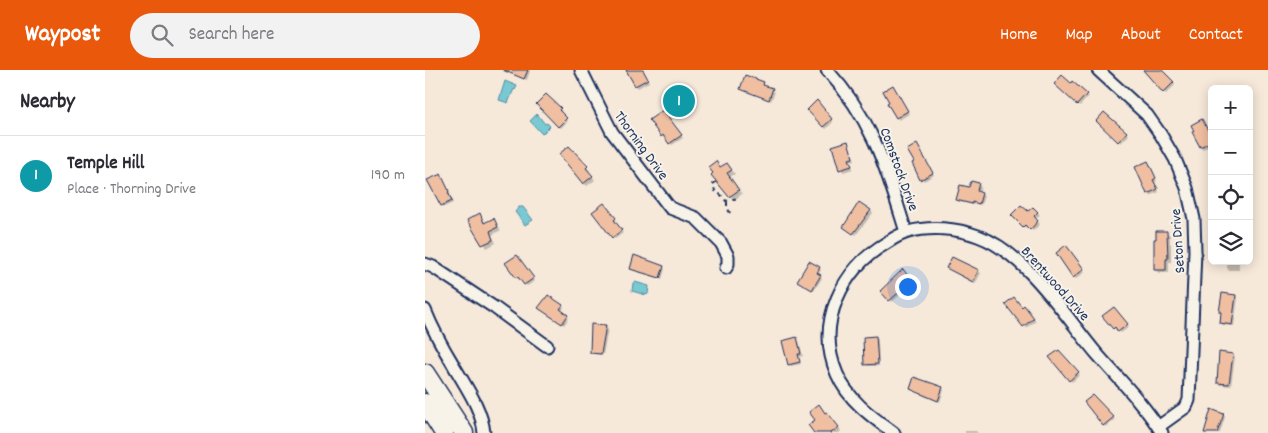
<!DOCTYPE html>
<meta charset="utf-8">
<style>
:root{--surface:#fff;--page:#f2f2f3;--text:#2b2b33;--muted:#7c7c81;--line:#e1e1e2;--accent:#ea580c}
body{margin:0;font-family:Dekko,sans-serif;background:var(--page);color:var(--text)}
.controls{position:absolute;right:15px;top:15px;display:grid;overflow:hidden;border-radius:8px;box-shadow:0 2px 12px #0003}
.controls button{width:45px;height:45px;display:grid;place-items:center;padding:0;border:0;border-bottom:1px solid var(--line);background:var(--surface);color:var(--text);font:25px sans-serif}
.you{position:absolute;left:482px;top:216px;width:18px;height:18px;margin:-12px;border:4px solid #fff;border-radius:50%;background:#1a73e8;box-shadow:0 0 0 8px #1a73e833}
.badge{display:grid;place-items:center;width:32px;height:32px;border-radius:50%;background:var(--accent);color:#fff;font-size:16px;font-weight:700}
.pin{position:absolute;translate:-50% -50%;border:2px solid #fff;box-shadow:0 1px 5px #0006}
.list{margin:0;padding:0;list-style:none}
h2{display:flex;justify-content:space-between;align-items:center;height:65px;margin:0;padding:0 20px;font-size:21px}
h2 small{font-size:16px;font-weight:400;color:var(--muted)}
.list li{display:grid;grid-template-columns:32px 1fr auto;gap:15px;align-items:center;box-sizing:border-box;height:80px;padding:0 20px;border-top:1px solid var(--line)}
.list b{display:block;font-size:19px;white-space:nowrap}
.list p{margin:0;font-size:16px;white-space:nowrap;color:var(--muted)}
.list em{font-size:16px;font-style:normal;color:var(--muted)}
.icon{flex:none;width:28px;height:28px;fill:none;stroke:currentColor;stroke-width:2;stroke-linecap:round;stroke-linejoin:round}
.map{position:relative;flex:none;width:843px;height:363px;overflow:hidden}
header{display:flex;align-items:center;gap:30px;box-sizing:border-box;height:70px;padding:0 25px;background:var(--accent);color:#fff}
header strong{font-size:24px}
nav{display:flex;gap:28px;margin-inline-start:auto;font-size:18px}
.search{width:350px;height:45px;background:var(--page);display:flex;align-items:center;gap:12px;box-sizing:border-box;padding:0 18px;border-radius:28px;color:var(--muted);font-size:19px}
main{display:flex}
aside{flex:1;background:var(--surface)}
.map>svg:first-child{display:block}
</style>
<header>
<strong>Waypost</strong>
<div class="search"><svg class="icon" aria-label="search" viewBox="0 0 24 24"><circle cx="10" cy="10" r="6"/><path d="M15 15l6 6"/></svg>Search here</div>
<nav><a>Home</a><a>Map</a><a>About</a><a>Contact</a></nav>
</header>
<main>
<aside>
<h2>Nearby<small></small></h2>
<ul class="list">
<li><span class="badge" style="background:#0f9aa8">1</span><div><b>Temple Hill</b><p>Place · Thorning Drive</p></div><em>190 m</em></li>
</ul>
</aside>
<div class="map">
<svg width="843" height="363" viewBox="0 0 843 363">
<rect width="100%" height="100%" fill="#f6e9da"/>
<filter id="ink" filterUnits="userSpaceOnUse"><feTurbulence type="fractalNoise" baseFrequency=".02" numOctaves="2"/><feDisplacementMap in="SourceGraphic" scale="10" xChannelSelector="R" yChannelSelector="G"/><feConvolveMatrix kernelMatrix="1 2 1 2 8 2 1 2 1" color-interpolation-filters="sRGB"/></filter>
<g filter="url(#ink)">
<path fill="#78c9d2" stroke="#538ba4" d="M 80,11 L 92,16 L 90,20 L 89,19 L 83,33 L 74,30 Z
M 112,44 L 120,54 L 122,53 L 125,56 L 117,64 L 105,51 Z
M 94,137 L 98,137 L 108,150 L 100,155 L 90,142 Z
M 210,212 L 224,216 L 223,224 L 221,225 L 207,221 L 208,213 Z"/>
<path fill="#0003" d="M 75,0 L 104,0 L 105,1 L 102,10 Z
M 200,0 L 218,0 L 224,12 L 213,18 Z
M 720,0 L 735,0 L 750,15 L 741,24 Z
M 338,13 L 340,17 L 350,22 L 346,31 L 316,18 Z
M 647,13 L 663,27 L 655,36 L 631,14 L 646,14 Z
M 470,19 L 484,44 L 474,50 L 472,47 Z
M 121,26 L 137,41 L 135,43 L 143,51 L 136,58 L 113,34 Z
M 394,34 L 408,52 L 401,59 L 383,40 Z
M 240,44 L 258,68 L 247,75 L 240,67 L 239,68 L 237,66 Z
M 679,44 L 704,65 L 696,73 L 673,50 Z
M 777,51 L 787,68 L 787,74 L 778,79 L 776,76 Z
M 423,73 L 430,90 L 426,91 L 428,99 L 418,102 L 408,77 Z
M 494,78 L 509,105 L 499,111 L 490,93 Z
M 154,87 L 165,101 L 164,102 L 170,110 L 162,116 L 159,113 Z
M 725,95 L 732,111 L 730,112 L 734,122 L 725,126 L 711,98 Z
M 294,96 L 296,98 L 305,98 L 310,104 L 305,107 L 317,124 L 309,130 L 288,105 Z
M 16,105 L 26,124 L 24,125 L 28,133 L 19,137 L 17,135 Z
M 553,114 L 556,117 L 554,123 L 559,126 L 556,135 L 549,133 L 549,135 L 535,132 L 532,129 L 545,119 Z
M 181,137 L 192,151 L 190,153 L 198,163 L 190,169 L 188,167 Z
M 608,138 L 615,145 L 610,149 L 615,154 L 608,161 L 603,156 L 601,158 L 588,145 L 603,143 Z
M 446,141 L 448,143 L 431,165 L 422,159 Z
M 55,145 L 61,153 L 68,149 L 76,160 L 67,165 L 71,173 L 62,178 L 44,150 Z
M 741,162 L 745,165 L 745,173 L 746,174 L 746,192 L 744,192 L 744,203 L 734,203 L 730,200 Z
M 643,179 L 660,202 L 651,209 L 649,207 Z
M 94,189 L 110,211 L 102,216 L 96,208 L 94,210 L 92,207 Z
M 528,189 L 556,203 L 550,214 L 525,200 Z
M 802,191 L 814,191 L 814,200 L 804,200 L 802,198 Z
M 238,197 L 240,199 L 237,209 L 209,201 L 207,199 Z
M 394,198 L 396,200 L 393,205 L 397,208 L 389,221 L 376,213 Z
M 477,201 L 488,214 L 467,232 L 457,221 Z
M 810,226 L 813,228 L 809,256 L 798,255 L 796,252 L 797,243 Z
M 581,234 L 601,239 L 611,251 L 601,258 Z
M 137,236 L 139,238 L 136,242 L 144,248 L 139,255 L 117,240 Z
M 691,240 L 704,257 L 696,263 L 693,259 L 691,260 L 679,246 Z
M 180,256 L 183,259 L 178,285 L 169,284 L 166,282 Z
M 451,267 L 453,270 L 454,296 L 443,296 L 441,294 Z
M 372,269 L 374,271 L 378,286 L 374,287 L 376,294 L 366,296 L 364,294 Z
M 633,281 L 655,305 L 647,312 L 626,287 Z
M 795,283 L 808,285 L 810,287 L 806,316 L 795,315 L 793,312 Z
M 517,318 L 519,320 L 515,332 L 499,326 L 487,319 Z
M 668,326 L 690,350 L 681,357 L 678,355 Z
M 401,344 L 406,347 L 416,361 L 414,363 L 391,363 L 392,350 Z
M 798,345 L 800,347 L 795,363 L 783,363 Z
M 540,361 L 551,361 L 553,363 L 540,363 Z"/>
<path fill="#f0bfa1" stroke="#1b2f5e" d="M 78,0 L 103,0 L 99,9 Z
M 201,0 L 218,0 L 223,9 L 210,16 Z
M 718,0 L 737,0 L 749,12 L 738,23 Z
M 320,5 L 339,12 L 338,15 L 348,18 L 344,30 L 315,19 Z
M 637,5 L 646,13 L 647,11 L 662,24 L 652,35 L 629,14 Z
M 468,15 L 483,41 L 471,48 L 462,33 L 464,32 L 458,21 Z
M 121,24 L 136,38 L 134,40 L 142,48 L 133,57 L 111,34 Z
M 392,30 L 407,49 L 398,57 L 382,40 Z
M 238,40 L 257,65 L 244,74 L 238,65 L 236,67 L 224,50 Z
M 679,42 L 702,62 L 693,72 L 671,51 Z
M 777,49 L 787,68 L 787,71 L 775,77 L 767,62 L 769,61 L 766,55 Z
M 423,71 L 428,88 L 424,89 L 427,96 L 414,100 L 407,76 Z
M 492,74 L 508,103 L 495,110 L 487,93 L 489,92 L 482,80 Z
M 144,76 L 163,96 L 161,98 L 168,106 L 158,114 L 134,84 Z
M 291,91 L 295,97 L 302,93 L 307,100 L 302,103 L 314,120 L 304,127 L 286,105 L 288,103 L 283,97 Z
M 723,91 L 731,108 L 728,110 L 733,119 L 722,124 L 710,97 Z
M 16,104 L 24,121 L 23,122 L 27,131 L 16,136 L 2,110 Z
M 546,111 L 554,113 L 552,121 L 557,123 L 554,134 L 547,132 L 547,134 L 531,130 L 535,115 L 544,117 Z
M 434,132 L 446,140 L 428,164 L 418,157 Z
M 179,133 L 191,148 L 189,150 L 197,160 L 187,168 L 167,142 Z
M 596,135 L 603,141 L 608,137 L 613,142 L 609,146 L 613,151 L 605,160 L 600,155 L 598,157 L 586,145 Z
M 55,143 L 59,153 L 69,148 L 73,157 L 65,161 L 68,170 L 57,175 L 42,150 Z
M 731,161 L 742,161 L 743,189 L 741,189 L 741,200 L 729,200 L 729,169 L 731,169 Z
M 641,175 L 659,199 L 648,208 L 631,183 Z
M 92,185 L 109,208 L 99,215 L 93,207 L 91,208 L 80,193 Z
M 209,185 L 239,196 L 235,208 L 205,199 Z
M 527,187 L 554,200 L 548,212 L 521,198 Z
M 384,191 L 395,197 L 392,203 L 396,205 L 387,220 L 372,211 Z
M 478,199 L 487,211 L 464,231 L 455,221 Z
M 797,223 L 811,225 L 807,255 L 795,253 L 796,242 L 794,242 Z
M 123,225 L 138,235 L 135,239 L 143,245 L 137,254 L 113,238 Z
M 589,227 L 597,237 L 599,235 L 609,248 L 598,257 L 580,234 Z
M 689,237 L 703,254 L 693,262 L 690,257 L 688,259 L 677,246 Z
M 166,254 L 181,255 L 176,284 L 165,283 Z
M 451,266 L 453,294 L 439,295 L 438,267 Z
M 372,267 L 376,284 L 373,284 L 375,292 L 363,295 L 357,271 Z
M 634,280 L 654,302 L 644,311 L 624,287 Z
M 794,282 L 808,284 L 804,314 L 792,313 Z
M 489,307 L 518,317 L 513,331 L 485,319 Z
M 668,325 L 689,347 L 678,356 L 659,332 Z
M 394,334 L 400,343 L 402,342 L 414,357 L 406,363 L 389,363 L 383,355 L 390,350 L 384,342 Z
M 786,339 L 799,344 L 792,363 L 779,363 Z"/>
<g fill="none" stroke-linecap="round" stroke-linejoin="round">
<g stroke="#1b2f5e" stroke-width="15">
<path id="minor" d="M 156,0 L 187,62 L 245,138 L 271,148 L 296,173 L 303,186 L 303,194 L 301,198
M 402,0 C 449,51 461,98 481,162
M 673,0 L 722,45 L 736,65 L 750,89 L 762,118 L 769,149 L 770,181 L 764,330 L 761,337 L 733,357
M 0,194 L 8,197 L 70,238 L 122,276
M 0,240 C 8,260 18,278 29,296 C 41,317 57,339 59,363
M 469,363 C 447,347 423,330 412,304 C 390,253 417,198 463,172 C 469,168 476,164 483,162 C 505,156 531,158 553,166 C 601,183 640,246 672,284 C 694,309 719,334 737,363"/>
</g>
<g stroke="#1b2f5e" stroke-width="21">
<path id="highway" d="M 0,303 L 39,363
M 0,333 L 19,363"/>
</g>
<path stroke="#1b2f5e" stroke-width="2" stroke-dasharray="4 4" stroke-linecap="butt" d="M 291,112 L 288,114 L 290,121 L 296,125 L 301,131 L 313,128
M 302,132 L 302,137 L 305,143"/>
<use href="#minor" stroke="#f7f3e8" stroke-width="11"/>
<use href="#highway" stroke="#f7f3e8" stroke-width="18"/>
</g>
</g>
<g text-anchor="middle" stroke-width="4" stroke-linejoin="round" paint-order="stroke">
<g font-size="15" fill="#1b2f5e" stroke="#f7f3e8">
<text transform="translate(217 75) rotate(54)" y="5">Thorning Drive</text>
<text transform="translate(475 99) rotate(70)" y="5">Comstock Drive</text>
<text transform="translate(752 171) rotate(-94)" y="5">Seton Drive</text>
<text transform="translate(631 213) rotate(48)" y="5">Brentwood Drive</text>
</g>
</g>
</svg>
<div class="controls">
<button>+</button>
<button>−</button>
<button><svg class="icon" aria-label="locate" viewBox="0 0 24 24"><circle cx="12" cy="12" r="6"/><path d="M12 2v4M12 18v4M2 12h4M18 12h4"/></svg></button>
<button><svg class="icon" aria-label="layers" viewBox="0 0 24 24"><path d="M12 4l9 5-9 5-9-5zM3 14l9 5 9-5"/></svg></button>
</div>
<div class="you"></div>
<div class="pin badge" style="left:254px;top:31px;background:#0f9aa8">1</div>
</div>
</main>
